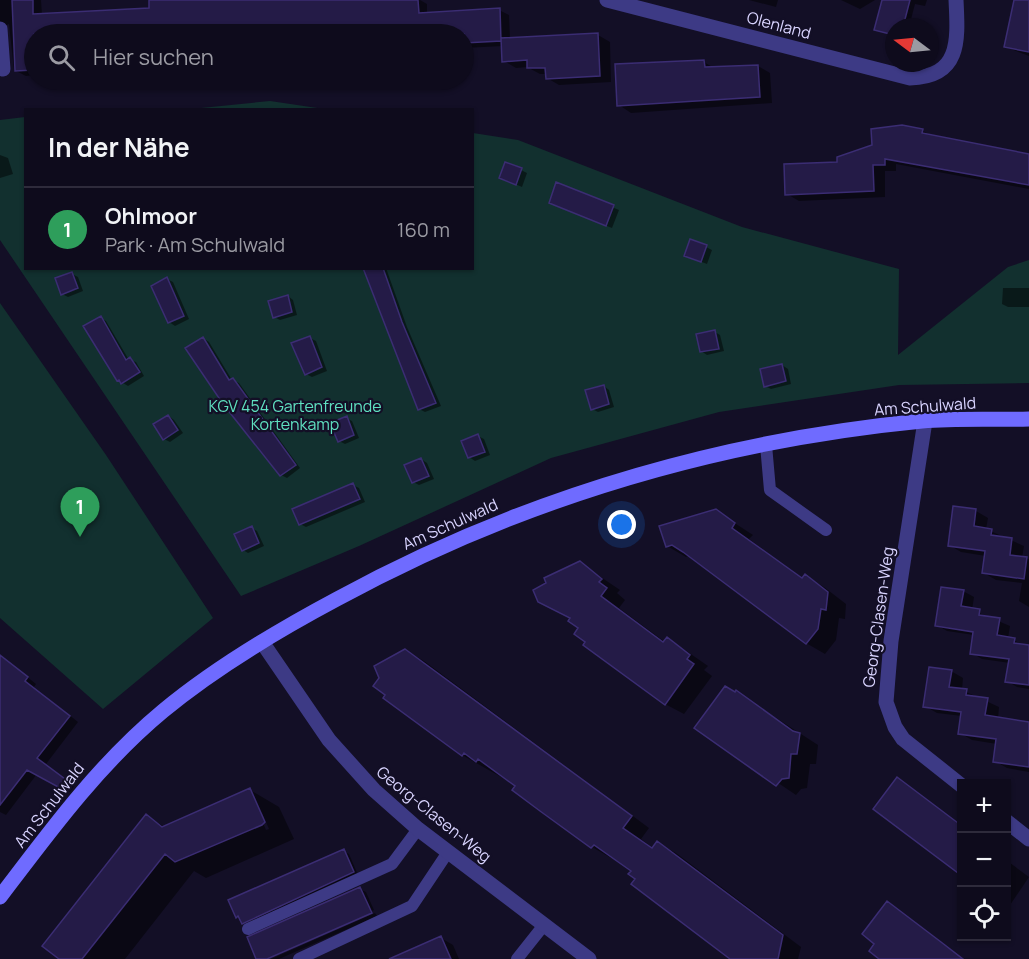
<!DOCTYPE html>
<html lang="de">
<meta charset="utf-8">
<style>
:root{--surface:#0e0b1c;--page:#1c1929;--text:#f1f3f6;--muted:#9b9ba3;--line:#2e2b3b;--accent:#0f766e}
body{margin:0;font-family:Manrope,sans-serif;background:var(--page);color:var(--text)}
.controls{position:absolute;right:18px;bottom:18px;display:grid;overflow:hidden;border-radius:0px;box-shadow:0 2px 4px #0004}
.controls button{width:54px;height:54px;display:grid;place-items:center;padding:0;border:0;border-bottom:2px solid var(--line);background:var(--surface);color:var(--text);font:30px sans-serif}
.compass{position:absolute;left:885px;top:18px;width:54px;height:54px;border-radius:50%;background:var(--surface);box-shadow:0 2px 4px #0004;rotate:286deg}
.you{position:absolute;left:622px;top:525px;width:21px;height:21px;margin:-15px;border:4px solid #fff;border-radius:50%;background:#1a73e8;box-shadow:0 0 0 9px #1a73e833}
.badge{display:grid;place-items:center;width:39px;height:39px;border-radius:50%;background:var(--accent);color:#fff;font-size:20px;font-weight:700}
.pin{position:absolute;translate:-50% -50px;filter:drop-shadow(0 2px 3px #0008)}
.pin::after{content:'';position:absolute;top:32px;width:21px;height:18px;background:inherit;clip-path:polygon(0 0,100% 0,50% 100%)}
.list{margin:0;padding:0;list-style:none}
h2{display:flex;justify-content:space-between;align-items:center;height:78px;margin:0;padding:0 24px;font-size:26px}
h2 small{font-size:20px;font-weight:400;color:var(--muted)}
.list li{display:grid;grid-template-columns:39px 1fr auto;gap:18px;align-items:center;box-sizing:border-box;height:84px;padding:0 24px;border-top:2px solid var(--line)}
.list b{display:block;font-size:22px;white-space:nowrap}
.list p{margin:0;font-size:20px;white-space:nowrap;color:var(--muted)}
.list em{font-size:20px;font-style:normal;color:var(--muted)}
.icon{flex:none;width:33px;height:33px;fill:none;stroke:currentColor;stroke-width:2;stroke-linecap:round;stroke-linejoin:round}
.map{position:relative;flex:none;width:1029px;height:959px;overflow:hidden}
.search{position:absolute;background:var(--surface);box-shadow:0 2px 4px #0004;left:24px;top:24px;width:450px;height:66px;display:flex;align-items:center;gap:15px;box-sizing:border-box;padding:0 21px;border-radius:33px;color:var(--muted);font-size:22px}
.panel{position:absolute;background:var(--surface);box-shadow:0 2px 4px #0004;left:24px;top:108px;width:450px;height:162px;border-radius:0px}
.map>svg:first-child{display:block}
</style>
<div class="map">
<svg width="1029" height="959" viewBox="0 0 1029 959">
<rect width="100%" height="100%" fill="#130f26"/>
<path fill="#12302f" d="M 270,101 L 324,109 L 191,109 Z
M 25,117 L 26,268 L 472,268 L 473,133 L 518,140 L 742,227 L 899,269 L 898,355 L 1008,267 L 1029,260 L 1029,383 L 899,385 L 719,412 L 551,458 L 359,546 L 241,596 L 0,240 L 0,120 Z
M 0,303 L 106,455 L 213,618 L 103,709 L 0,618 Z"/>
<path fill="#0007" fill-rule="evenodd" d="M 0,0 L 41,0 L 42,15 L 151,9 L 150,0 L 420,0 L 427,4 L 427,14 L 499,10 L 509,15 L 510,39 L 598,35 L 610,42 L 611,82 L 559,85 L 547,78 L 547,74 L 540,74 L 527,67 L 516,68 L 504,61 L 503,46 L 464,48 L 464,34 L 277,34 L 270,30 L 159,34 L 34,34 L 34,75 L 26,76 L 14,70 L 9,24 L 4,26 L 0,34 Z
M 749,0 L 778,0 L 776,7 Z
M 841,0 L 875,0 L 860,9 Z
M 884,0 L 927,0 L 925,6 L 915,4 L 909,27 L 894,27 L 894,36 L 875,29 Z
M 1015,0 L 1029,0 L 1029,56 L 1006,47 Z
M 704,62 L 714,68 L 758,66 L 770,73 L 772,103 L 631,113 L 619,105 Z
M 901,127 L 923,131 L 934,137 L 1029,155 L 1029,189 L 896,164 L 896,171 L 885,171 L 885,197 L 799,201 L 787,194 L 839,163 L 874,146 Z
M 0,155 L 8,158 L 13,174 L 0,178 Z
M 521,170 L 527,173 L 522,187 L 501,178 Z
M 557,184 L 619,210 L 612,228 L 556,206 Z
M 706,247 L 712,250 L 707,264 L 691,258 Z
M 365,268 L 386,268 L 407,327 L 441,406 L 425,412 L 419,409 Z
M 72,274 L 78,277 L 83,291 L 68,297 L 62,294 Z
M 167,279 L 173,282 L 189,319 L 175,326 L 169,322 Z
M 1003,288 L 1029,288 L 1029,307 L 1008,307 L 1002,304 Z
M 288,296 L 293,300 L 297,315 L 280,320 L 274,317 Z
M 101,318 L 106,321 L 129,360 L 136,362 L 144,376 L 128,386 L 118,380 Z
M 715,332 L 720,335 L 724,351 L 707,355 L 701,351 Z
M 203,338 L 209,342 L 232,380 L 239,383 L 300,468 L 287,478 L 281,475 Z
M 310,338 L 316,341 L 327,371 L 312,377 L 306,374 Z
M 782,365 L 788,369 L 791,384 L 771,389 L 765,386 Z
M 604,386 L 609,390 L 614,407 L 598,412 L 592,409 Z
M 169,416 L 174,420 L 183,433 L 170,442 L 164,439 Z
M 346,418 L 352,421 L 359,438 L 345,444 L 339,441 Z
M 478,436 L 484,439 L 490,455 L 475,461 L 469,457 Z
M 421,459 L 427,463 L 434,479 L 419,485 L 413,482 Z
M 353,485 L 359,488 L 365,502 L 306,527 L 300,524 Z
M 716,511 L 753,535 L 749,539 L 804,579 L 805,576 L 824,587 L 846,604 L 845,619 L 839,618 L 836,640 L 825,654 L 806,643 L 690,555 L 686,557 L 667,546 Z
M 976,511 L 988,518 L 986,529 L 1024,546 L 1022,558 L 1029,559 L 1029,607 L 1019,601 L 1022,583 L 996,580 L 984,573 L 986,556 L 961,552 L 949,545 Z
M 252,528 L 257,531 L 264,546 L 248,553 L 243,550 Z
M 580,563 L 620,590 L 617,593 L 625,600 L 619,608 L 665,642 L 667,639 L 685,650 L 708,666 L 704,670 L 712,676 L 684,714 L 665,704 L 587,642 L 580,628 Z
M 963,591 L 974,597 L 972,610 L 1010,626 L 1008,638 L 1029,647 L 1029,689 L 1017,687 L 1007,681 L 1010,663 L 982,659 L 972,653 L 974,635 L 947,631 L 937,625 Z
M 405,650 L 424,661 L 649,828 L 641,839 L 653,848 L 658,843 L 676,853 L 801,947 L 798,959 L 732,959 L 637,878 L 633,871 L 612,856 L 611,858 L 592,847 L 514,790 L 517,786 L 462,755 Z
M 0,655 L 36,684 L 34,687 L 78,722 L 46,764 L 74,786 L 70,792 L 37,774 L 6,815 L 0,812 Z
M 951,671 L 963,678 L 962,690 L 999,707 L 998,719 L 1029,731 L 1029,772 L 1007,768 L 995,761 L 997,744 L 972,740 L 960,733 L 962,716 L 937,713 L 925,706 Z
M 736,692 L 818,745 L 816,764 L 810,764 L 807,788 L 801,789 L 796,795 L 697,728 Z
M 250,790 L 279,807 L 294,839 L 206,878 L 194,871 L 125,959 L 61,959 L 146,816 L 165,827 ZM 259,813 L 262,813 L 269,829 L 266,830 Z
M 343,851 L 349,854 L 358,875 L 248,926 L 237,917 Z
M 1006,860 L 1029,877 L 1008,908 L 1006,907 Z
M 360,889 L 366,892 L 374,910 L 263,959 L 258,959 Z
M 375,913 L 377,916 L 279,959 L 271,959 Z
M 441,938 L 453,945 L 459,959 L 394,959 Z"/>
<path fill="#241b47" stroke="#3b2d73" stroke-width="1.5" d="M 12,0 L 33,0 L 33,14 L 149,8 L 149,0 L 418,0 L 419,13 L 500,8 L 501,41 L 464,43 L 464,34 L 335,34 L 335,28 L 267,30 L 267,26 L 150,28 L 150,34 L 34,34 L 34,70 L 15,71 Z
M 882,0 L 910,0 L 903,27 L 894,27 L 894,35 L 874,30 Z
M 1014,0 L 1029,0 L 1029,52 L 1004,47 Z
M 598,33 L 600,76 L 546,79 L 545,68 L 527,68 L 527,60 L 502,62 L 501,38 Z
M 704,60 L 705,67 L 758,65 L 760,97 L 617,106 L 615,64 Z
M 902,125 L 923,129 L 922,133 L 1029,154 L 1029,185 L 885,159 L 885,165 L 873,165 L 874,191 L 785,195 L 784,164 L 837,162 L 837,157 L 872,145 L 871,129 Z
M 505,162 L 522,168 L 516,185 L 499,178 Z
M 556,182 L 614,205 L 606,226 L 549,203 Z
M 690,239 L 707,245 L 701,262 L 684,256 Z
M 363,268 L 383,268 L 402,322 L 436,403 L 418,410 Z
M 72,272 L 78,288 L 61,295 L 55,278 Z
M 167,277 L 184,316 L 168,323 L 151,286 Z
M 288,295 L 292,312 L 273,318 L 268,301 Z
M 101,316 L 126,360 L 130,357 L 140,372 L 121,384 L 119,380 L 117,381 L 83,326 Z
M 715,330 L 719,349 L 700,352 L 696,334 Z
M 310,336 L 322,367 L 305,375 L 291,343 Z
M 203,337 L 229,380 L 233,378 L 296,465 L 280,476 L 223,404 L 185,348 Z
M 782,364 L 786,381 L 764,387 L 760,369 Z
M 604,385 L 609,404 L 591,410 L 585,390 Z
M 168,415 L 178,430 L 163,440 L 153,424 Z
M 347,416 L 354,435 L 338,442 L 330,423 Z
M 478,434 L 485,452 L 468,458 L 461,441 Z
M 421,458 L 429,476 L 412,483 L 404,465 Z
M 353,483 L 360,499 L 299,525 L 292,509 Z
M 953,506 L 976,509 L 974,526 L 992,529 L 991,535 L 1012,538 L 1010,555 L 1027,557 L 1024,579 L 982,573 L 985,551 L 948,546 Z
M 716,509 L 735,523 L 732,528 L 802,578 L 805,574 L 828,592 L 826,610 L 821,609 L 818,629 L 806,644 L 683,552 L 672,545 L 666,547 L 659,526 Z
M 252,526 L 259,543 L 242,551 L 234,534 Z
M 580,561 L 602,579 L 599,582 L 607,588 L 601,596 L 663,642 L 667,637 L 690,655 L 687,659 L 694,664 L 665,705 L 583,645 L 585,642 L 574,634 L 578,628 L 568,621 L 570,618 L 538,602 L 533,590 L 546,583 L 544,578 Z
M 941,587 L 964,590 L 961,606 L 980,609 L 979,615 L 1000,618 L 997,635 L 1015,638 L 1014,643 L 1029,645 L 1029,685 L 1005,682 L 1009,659 L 970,654 L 973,632 L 935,626 Z
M 405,649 L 632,816 L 623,828 L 652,848 L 657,841 L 783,935 L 778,959 L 730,959 L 631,884 L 635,879 L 628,874 L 631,871 L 594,845 L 591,848 L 540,811 L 512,790 L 515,786 L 478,759 L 476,762 L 464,753 L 462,756 L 383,698 L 385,695 L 373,686 L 379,678 L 374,666 Z
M 0,655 L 28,677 L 25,681 L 70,716 L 37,758 L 65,779 L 60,788 L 27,770 L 0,805 Z
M 929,667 L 952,670 L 949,687 L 967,689 L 966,695 L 988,698 L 985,715 L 1029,722 L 1029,767 L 993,762 L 996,739 L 958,734 L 961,712 L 923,707 Z
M 725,686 L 735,692 L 736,690 L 793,731 L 800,733 L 797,754 L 791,754 L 789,778 L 782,779 L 776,786 L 694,728 Z
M 897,777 L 962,826 L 962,876 L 873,809 Z
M 250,788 L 265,822 L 262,825 L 175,862 L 165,854 L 82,959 L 59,959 L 42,946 L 146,814 L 162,827 Z
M 344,849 L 354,872 L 242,924 L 238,916 L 236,918 L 228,900 Z
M 360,887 L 372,913 L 267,959 L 256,959 L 247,937 Z
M 887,901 L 941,942 L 963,959 L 879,959 L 869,951 L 874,944 L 862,934 Z
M 441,936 L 451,959 L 389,959 Z"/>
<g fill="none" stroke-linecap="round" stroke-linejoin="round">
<path stroke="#3d3a85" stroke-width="12" d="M 766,445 L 770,490 L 826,530
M 248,929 L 392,864 L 418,829
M 299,959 L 412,906 L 448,852
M 517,959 L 544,925"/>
<path stroke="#3d3a85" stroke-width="15" d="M 607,0 L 910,78 C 961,77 958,40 956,0
M 0,29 L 3,69
M 925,421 L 891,641 L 886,702 L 895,727 L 903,739 L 962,786
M 262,642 L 329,740 L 374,790 L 418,829 L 589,959
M 1006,821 L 1029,839"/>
<path stroke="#6f6bff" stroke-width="15" d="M 0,897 C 50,831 99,764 163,711 C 216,667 277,631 337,599 C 519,500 716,441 922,421 C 958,418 994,420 1029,419"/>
</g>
<g text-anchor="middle" stroke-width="4.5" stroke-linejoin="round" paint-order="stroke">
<g font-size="16" fill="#d9d4ff" stroke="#130f26">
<text transform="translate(779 25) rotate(15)" y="6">Olenland</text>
<text transform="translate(925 406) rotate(-4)" y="6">Am Schulwald</text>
<text transform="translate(450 524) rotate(-24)" y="6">Am Schulwald</text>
<text transform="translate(878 617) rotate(-82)" y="6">Georg-Clasen-Weg</text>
<text transform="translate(49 805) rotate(-52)" y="6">Am Schulwald</text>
<text transform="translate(434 814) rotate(39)" y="6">Georg-Clasen-Weg</text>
</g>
<g font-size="16" fill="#5fe0c0" stroke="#130f26">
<text x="295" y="412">KGV 454 Gartenfreunde<tspan x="295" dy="18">Kortenkamp</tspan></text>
</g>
</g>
</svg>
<div class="controls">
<button>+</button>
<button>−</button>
<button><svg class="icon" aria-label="locate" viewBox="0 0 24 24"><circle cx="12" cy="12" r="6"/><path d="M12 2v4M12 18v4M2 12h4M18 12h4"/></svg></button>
</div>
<svg class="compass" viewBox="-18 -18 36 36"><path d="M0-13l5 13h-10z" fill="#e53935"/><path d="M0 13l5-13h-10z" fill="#9b9ba3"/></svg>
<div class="you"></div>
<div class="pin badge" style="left:80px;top:537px;background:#2e9e5b">1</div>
<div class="search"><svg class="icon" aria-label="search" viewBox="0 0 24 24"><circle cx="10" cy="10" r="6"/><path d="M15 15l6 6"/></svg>Hier suchen</div>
<section class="panel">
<h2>In der Nähe<small></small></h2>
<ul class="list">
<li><span class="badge" style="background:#2e9e5b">1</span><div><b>Ohlmoor</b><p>Park · Am Schulwald</p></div><em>160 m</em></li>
</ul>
</section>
</div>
